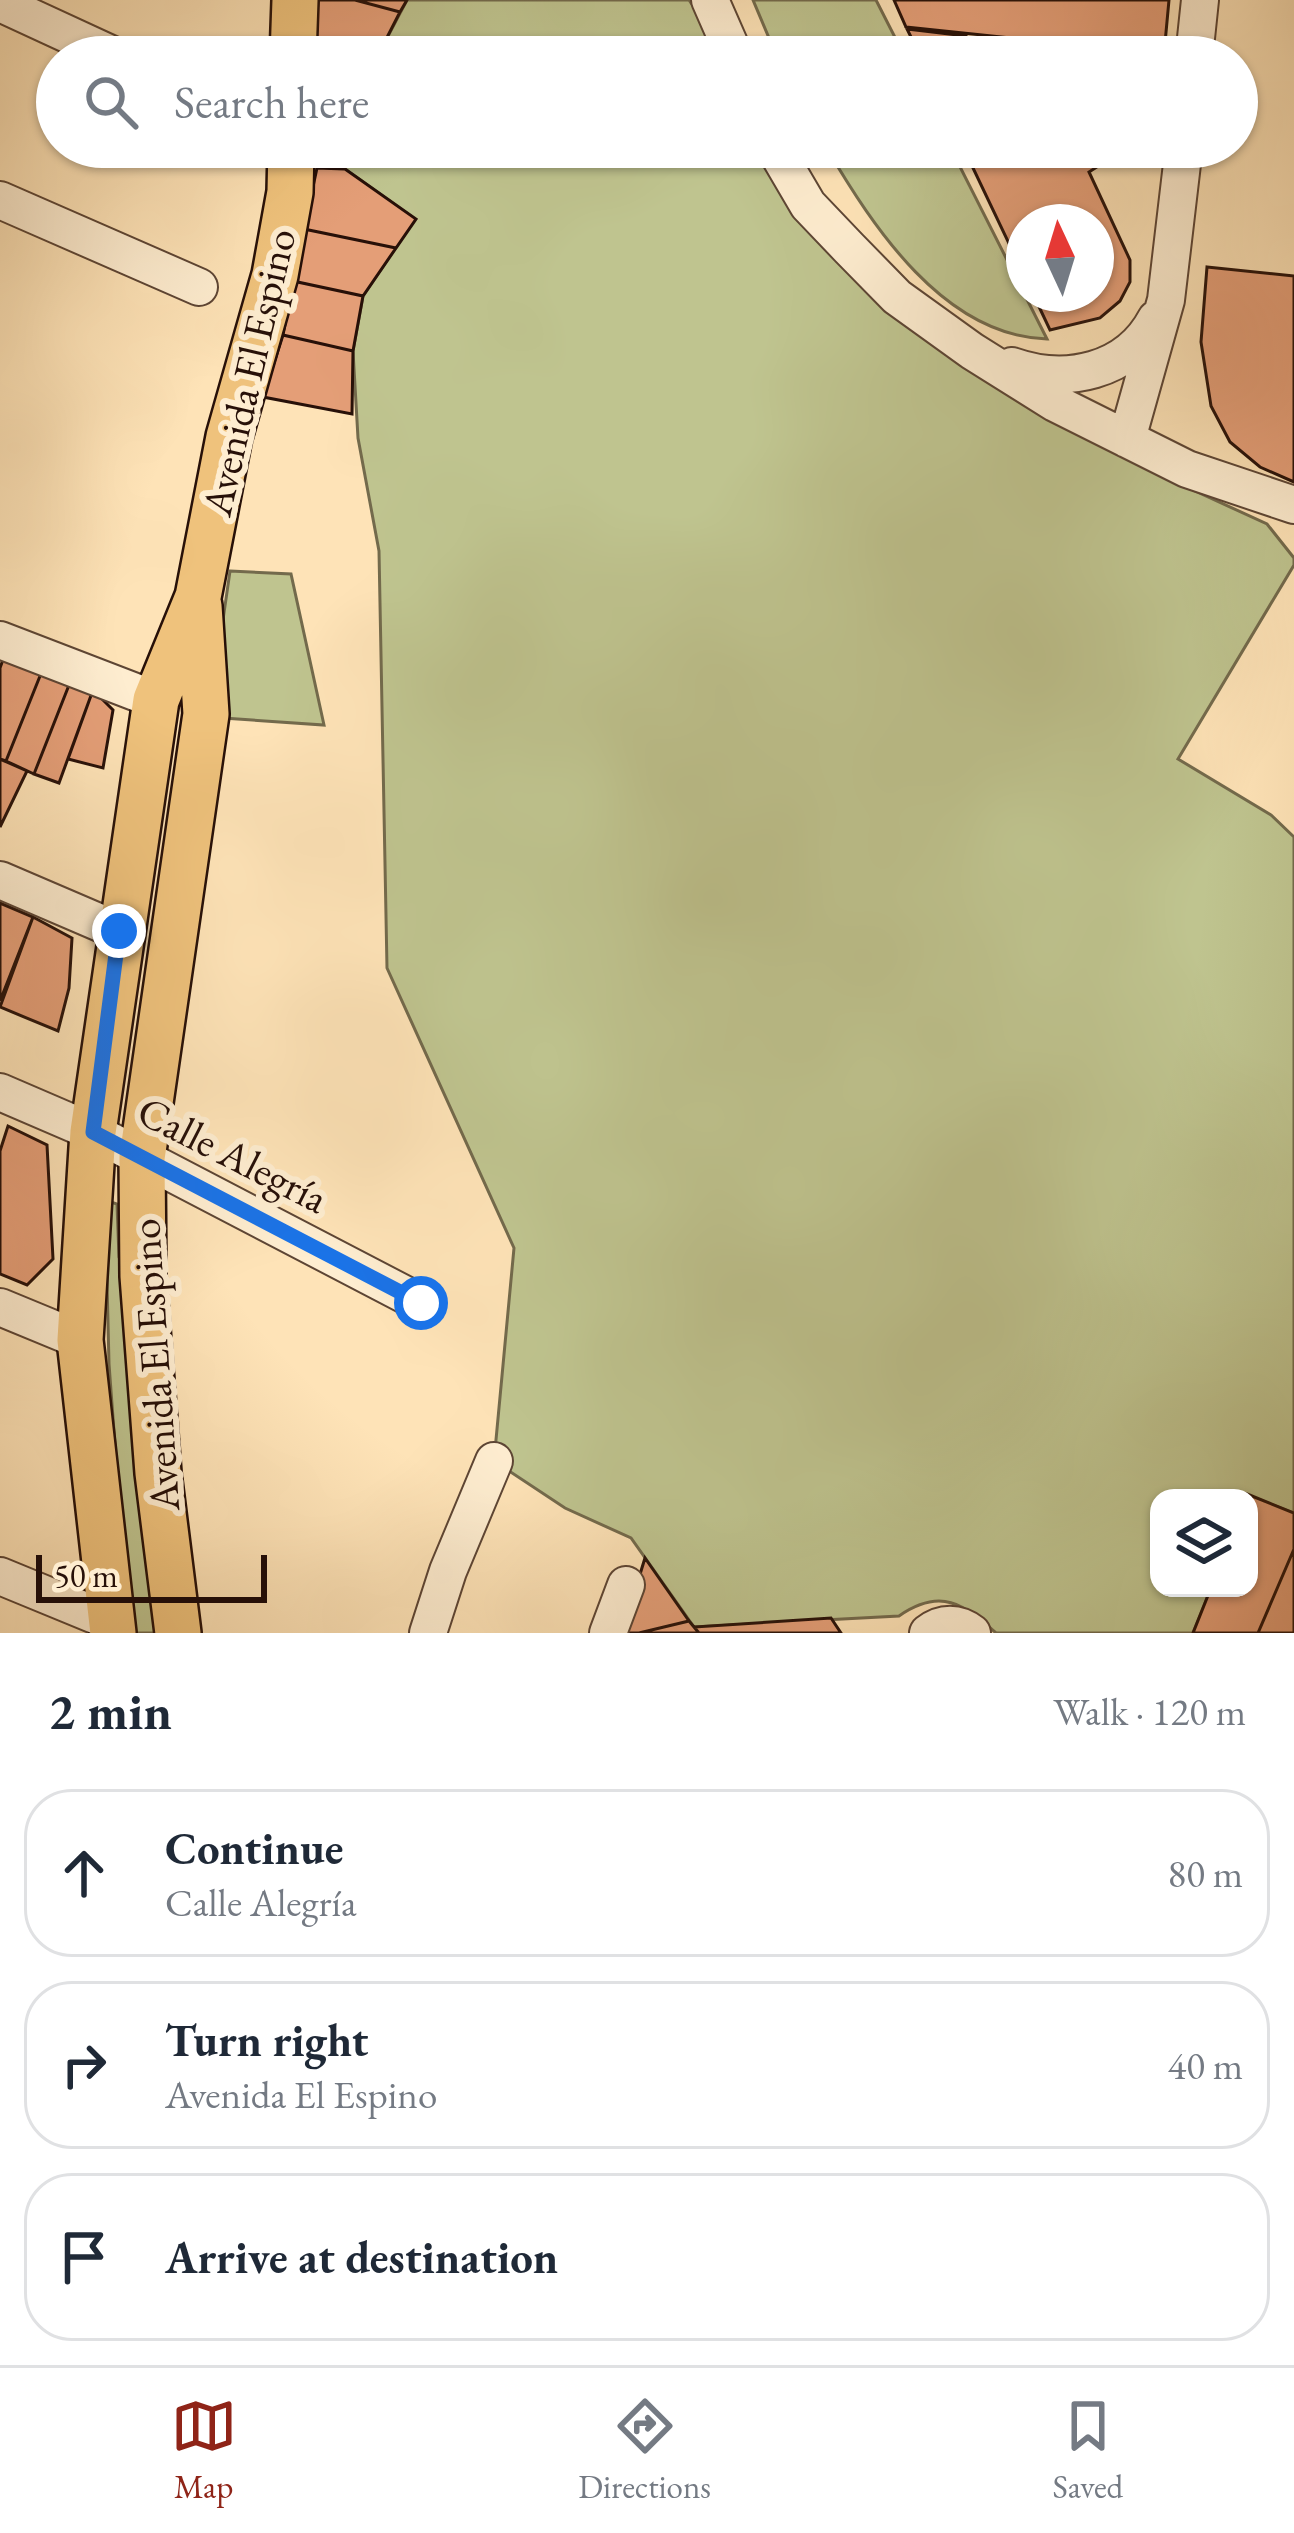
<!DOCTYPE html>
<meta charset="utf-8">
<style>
:root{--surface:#fff;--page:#f2f2f3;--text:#1f2937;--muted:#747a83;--line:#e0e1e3;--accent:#8f2418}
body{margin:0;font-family:"EB Garamond",serif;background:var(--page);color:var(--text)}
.controls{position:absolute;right:36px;bottom:36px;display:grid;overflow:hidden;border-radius:24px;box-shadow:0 3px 9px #0004}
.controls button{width:108px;height:108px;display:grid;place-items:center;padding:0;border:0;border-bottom:3px solid var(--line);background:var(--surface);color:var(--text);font:60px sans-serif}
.compass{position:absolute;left:1006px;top:204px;width:108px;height:108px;border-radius:50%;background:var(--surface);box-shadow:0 3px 9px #0004;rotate:356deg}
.scale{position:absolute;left:36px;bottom:30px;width:231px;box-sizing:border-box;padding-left:12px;border:6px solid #271008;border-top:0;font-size:33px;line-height:42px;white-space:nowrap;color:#271008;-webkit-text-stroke:9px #feedd0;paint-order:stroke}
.stop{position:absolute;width:36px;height:36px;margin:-27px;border:9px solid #1a73e8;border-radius:50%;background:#fff}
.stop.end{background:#1a73e8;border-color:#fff;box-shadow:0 3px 12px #0008}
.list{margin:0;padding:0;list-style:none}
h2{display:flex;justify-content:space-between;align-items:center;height:156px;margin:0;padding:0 48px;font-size:51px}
h2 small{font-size:39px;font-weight:400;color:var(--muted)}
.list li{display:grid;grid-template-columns:78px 1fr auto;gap:36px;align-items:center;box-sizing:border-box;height:168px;margin:0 24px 24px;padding:0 24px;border:3px solid var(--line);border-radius:48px}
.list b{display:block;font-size:45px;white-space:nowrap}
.list p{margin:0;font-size:39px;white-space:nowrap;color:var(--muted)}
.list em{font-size:39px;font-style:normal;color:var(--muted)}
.icon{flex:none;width:66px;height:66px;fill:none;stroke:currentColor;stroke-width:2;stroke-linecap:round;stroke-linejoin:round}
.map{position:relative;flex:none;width:1294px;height:1633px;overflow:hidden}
.search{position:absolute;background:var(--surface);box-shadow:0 3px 9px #0004;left:36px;right:36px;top:36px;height:132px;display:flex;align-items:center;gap:30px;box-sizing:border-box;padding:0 42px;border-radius:66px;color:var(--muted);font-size:45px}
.sheet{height:732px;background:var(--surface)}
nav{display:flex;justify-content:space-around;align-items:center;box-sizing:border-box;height:168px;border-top:3px solid var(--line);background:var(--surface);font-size:33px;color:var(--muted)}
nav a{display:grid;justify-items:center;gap:6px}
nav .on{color:var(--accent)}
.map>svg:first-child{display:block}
</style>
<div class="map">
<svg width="1294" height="1633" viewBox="0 0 1294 1633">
<rect width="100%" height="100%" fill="#fee3b7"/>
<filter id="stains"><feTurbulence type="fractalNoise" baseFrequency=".00167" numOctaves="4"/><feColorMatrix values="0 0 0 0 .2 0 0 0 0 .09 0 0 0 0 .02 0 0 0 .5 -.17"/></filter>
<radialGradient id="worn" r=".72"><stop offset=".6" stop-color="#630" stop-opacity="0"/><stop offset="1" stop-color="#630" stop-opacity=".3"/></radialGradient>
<path fill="#bfc48f" stroke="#736a4c" stroke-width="3" d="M 407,0 L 689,0 L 727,57 L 377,57 Z
M 753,0 L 876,0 L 905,57 L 777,57 Z
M 348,147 L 773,147 L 811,229 L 1143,467 L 1267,524 L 1294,558 L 1294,565 L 1178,759 L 1271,815 L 1294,837 L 1294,1513 L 1247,1495 L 1245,1498 L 1159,1498 L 1159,1588 L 1211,1588 L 1193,1633 L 996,1633 C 963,1604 941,1587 899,1616 L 694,1627 L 631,1538 L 565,1508 L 494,1461 L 514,1248 L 387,968 L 379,551 L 358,438 L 353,351 L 363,296 L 415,219 L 345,169 Z
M 826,147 L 950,147 L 1047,339 C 944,336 873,227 826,147 Z
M 230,571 L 291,574 L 324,725 L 209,717 Z
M 105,1200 L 117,1204 L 119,1257 L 128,1281 L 161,1633 L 129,1633 L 109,1364 Z"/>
<path fill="#e49e77" stroke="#271008" stroke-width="3" d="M 318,0 L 355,0 L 400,12 L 377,57 L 363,57 L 315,48 Z
M 355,0 L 407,0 L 400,12 Z
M 894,0 L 1169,0 L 1164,54 L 906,27 Z
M 907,29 L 966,36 L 979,57 L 921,57 Z
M 317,147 L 348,147 L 345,169 L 317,168 Z
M 963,147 L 1092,147 L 1100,165 L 1089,172 L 1130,260 L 1130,282 L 1120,301 L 1100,318 L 1050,330 L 1033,294 L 1096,294 L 1096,222 L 1024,222 L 1024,275 Z
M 317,168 L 345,169 L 416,219 L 396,248 L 304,229 Z
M 304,229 L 396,248 L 363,296 L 293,281 Z
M 1207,267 L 1294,276 L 1294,482 L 1260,467 L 1230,442 L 1211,406 L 1201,342 Z
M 293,281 L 363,296 L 353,351 L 283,335 Z
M 283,335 L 353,351 L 352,414 L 263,397 Z
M 5,654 L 42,671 L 6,761 L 0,759 L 0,668 Z
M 42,671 L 71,680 L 34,774 L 6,761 Z
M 71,680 L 93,690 L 59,783 L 34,774 Z
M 93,690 L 113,710 L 103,768 L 68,759 Z
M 0,759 L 27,771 L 0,827 Z
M 0,903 L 33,917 L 0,1001 Z
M 33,917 L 72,938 L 69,988 L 58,1031 L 0,1007 Z
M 8,1126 L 47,1145 L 53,1259 L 27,1285 L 0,1274 L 0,1151 Z
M 1247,1494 L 1294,1513 L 1294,1549 L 1258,1633 L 1193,1633 L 1211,1588 L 1249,1588 Z
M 1294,1549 L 1294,1633 L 1258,1633 Z
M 645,1558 L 689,1621 L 639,1633 L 622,1633 Z
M 831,1618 L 841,1633 L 699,1633 L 694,1627 Z
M 689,1621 L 699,1633 L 639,1633 Z"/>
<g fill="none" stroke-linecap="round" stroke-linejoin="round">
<g stroke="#5d4534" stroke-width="40">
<path id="minor" d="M 710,0 L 735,57
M 0,3 L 117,57
M 1194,57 L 1200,0
M 774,147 L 808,205 L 849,248 L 897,297 L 972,351 L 1055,403 L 1187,469 L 1294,505
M 0,200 L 199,287
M 1012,366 C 1066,385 1128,372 1156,319
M 1127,439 L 1166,300 L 1184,147
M 0,640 L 156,700
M 0,880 L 119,931
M 0,1092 L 93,1132 L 421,1303
M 0,1307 L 80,1340
M 0,1576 L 112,1622
M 428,1633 L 448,1571 L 494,1461
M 608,1633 L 626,1585
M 928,1633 C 942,1622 958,1622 972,1633"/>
</g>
<g stroke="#271008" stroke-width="50">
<path id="major" d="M 293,57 L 295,0
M 113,1633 L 80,1340 L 93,1132 L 156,700 L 198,597 L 229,437 L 275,275 L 290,192 L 291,147
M 178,1633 L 158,1473 L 143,1276 L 142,1158 L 206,714 L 199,606"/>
</g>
<use href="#minor" stroke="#feedd0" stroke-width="36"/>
<use href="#major" stroke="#efc27c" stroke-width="45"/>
</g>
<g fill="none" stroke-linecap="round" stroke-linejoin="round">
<path stroke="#1a73e8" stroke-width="15" d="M 119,931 L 93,1132 L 421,1303"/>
</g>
<g text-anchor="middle" stroke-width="12" stroke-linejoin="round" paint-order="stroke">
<g font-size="42" fill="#271008" stroke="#feedd0">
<text transform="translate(248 372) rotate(-77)" y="15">Avenida El Espino</text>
<text transform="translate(233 1154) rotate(27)" y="15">Calle Alegría</text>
<text transform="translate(154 1365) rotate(-94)" y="15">Avenida El Espino</text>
</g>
</g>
<rect width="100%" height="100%" filter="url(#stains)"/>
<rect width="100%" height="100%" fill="url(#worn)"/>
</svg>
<div class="controls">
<button><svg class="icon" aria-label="layers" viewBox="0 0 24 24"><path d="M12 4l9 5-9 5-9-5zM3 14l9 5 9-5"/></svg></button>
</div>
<svg class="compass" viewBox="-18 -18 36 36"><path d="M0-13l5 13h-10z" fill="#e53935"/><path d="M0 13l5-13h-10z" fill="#747a83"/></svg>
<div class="scale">50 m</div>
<div class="stop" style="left:421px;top:1303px"></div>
<div class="stop end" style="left:119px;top:931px"></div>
<div class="search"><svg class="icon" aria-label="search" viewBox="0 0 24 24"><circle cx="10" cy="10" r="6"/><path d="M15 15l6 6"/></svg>Search here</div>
</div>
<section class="sheet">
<h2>2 min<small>Walk · 120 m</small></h2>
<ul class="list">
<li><svg class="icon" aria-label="ahead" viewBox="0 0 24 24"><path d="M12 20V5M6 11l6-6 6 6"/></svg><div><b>Continue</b><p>Calle Alegría</p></div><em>80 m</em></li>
<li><svg class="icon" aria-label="right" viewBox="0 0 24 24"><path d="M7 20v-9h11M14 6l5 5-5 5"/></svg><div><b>Turn right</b><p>Avenida El Espino</p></div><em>40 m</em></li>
<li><svg class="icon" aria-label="arrive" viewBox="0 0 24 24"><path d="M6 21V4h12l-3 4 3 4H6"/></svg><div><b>Arrive at destination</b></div></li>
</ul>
</section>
<nav>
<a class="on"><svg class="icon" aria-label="map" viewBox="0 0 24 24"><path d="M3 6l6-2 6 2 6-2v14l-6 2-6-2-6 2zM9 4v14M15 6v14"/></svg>Map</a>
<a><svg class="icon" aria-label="directions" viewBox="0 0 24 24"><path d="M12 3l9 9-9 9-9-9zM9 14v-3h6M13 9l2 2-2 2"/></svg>Directions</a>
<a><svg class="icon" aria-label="saved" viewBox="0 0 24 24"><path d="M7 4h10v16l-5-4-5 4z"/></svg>Saved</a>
</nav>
